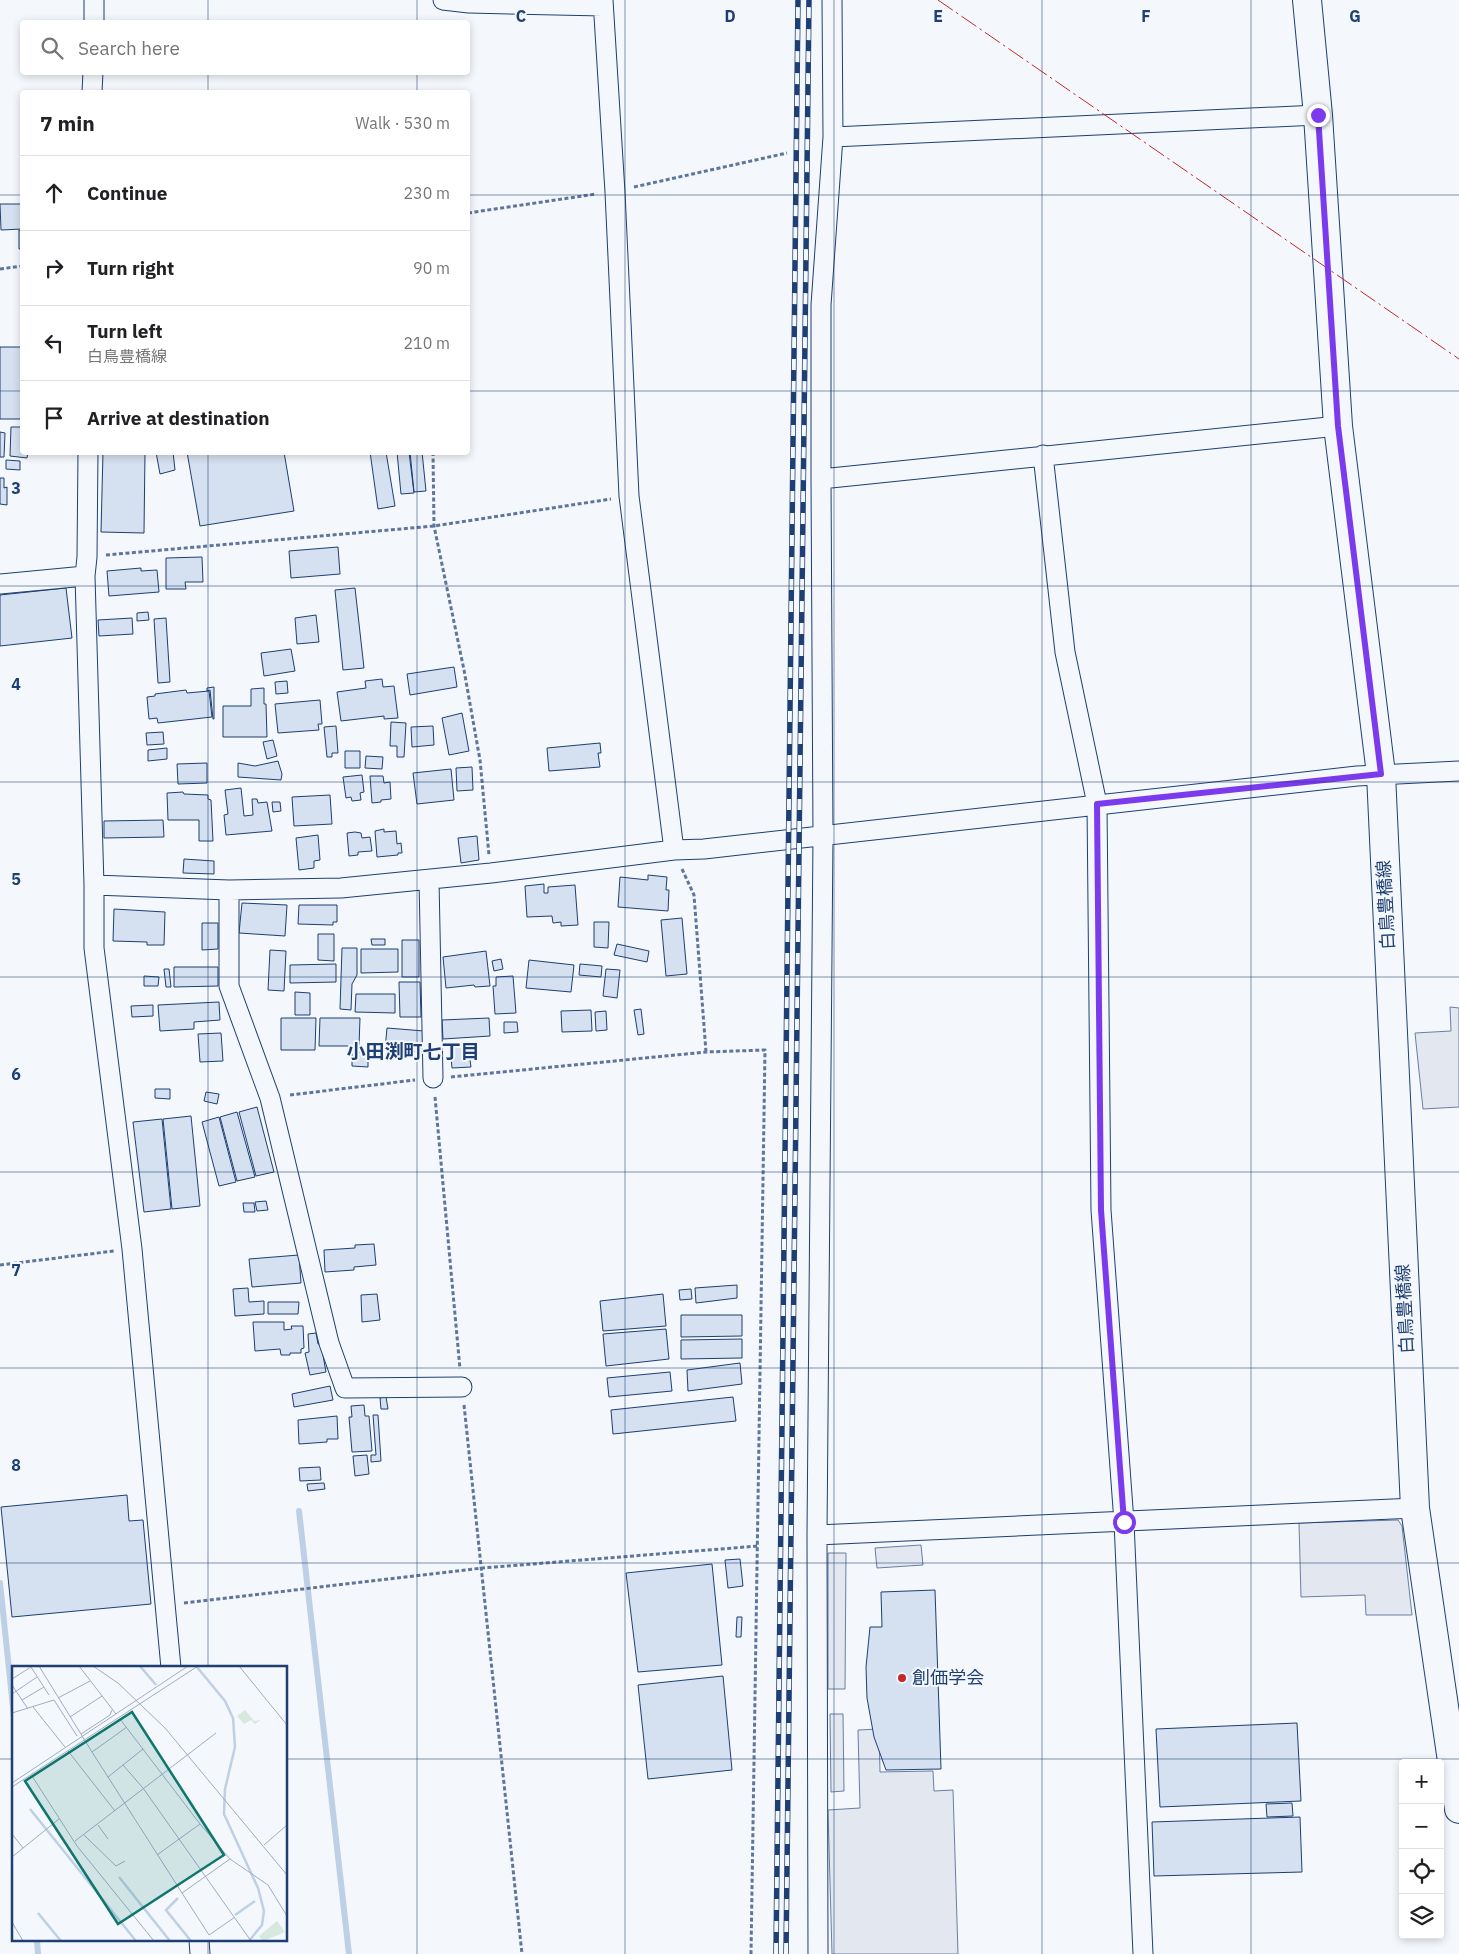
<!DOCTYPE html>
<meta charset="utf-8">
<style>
:root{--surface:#fff;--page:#f6f6f6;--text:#202124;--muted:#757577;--line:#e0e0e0}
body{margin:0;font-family:"IBM Plex Sans","Noto Sans JP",sans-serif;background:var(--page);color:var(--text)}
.controls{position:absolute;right:15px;bottom:15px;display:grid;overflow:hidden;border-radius:5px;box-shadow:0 2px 8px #0003}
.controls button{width:45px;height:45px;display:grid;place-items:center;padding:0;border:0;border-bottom:1px solid var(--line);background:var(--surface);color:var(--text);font:25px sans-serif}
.stop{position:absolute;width:15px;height:15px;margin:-11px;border:4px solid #7c3aed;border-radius:50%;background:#fff}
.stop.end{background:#7c3aed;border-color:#fff;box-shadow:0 1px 5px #0008}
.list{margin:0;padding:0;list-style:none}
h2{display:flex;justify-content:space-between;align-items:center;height:65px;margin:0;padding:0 20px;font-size:21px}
h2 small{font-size:16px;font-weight:400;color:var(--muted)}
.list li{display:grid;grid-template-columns:32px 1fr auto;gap:15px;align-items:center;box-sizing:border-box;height:75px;padding:0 20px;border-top:1px solid var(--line)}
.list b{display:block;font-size:19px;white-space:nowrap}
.list p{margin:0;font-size:16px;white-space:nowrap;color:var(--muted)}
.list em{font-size:16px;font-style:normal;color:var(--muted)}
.icon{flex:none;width:28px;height:28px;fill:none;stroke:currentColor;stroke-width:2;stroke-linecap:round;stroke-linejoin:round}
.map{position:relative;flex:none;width:1459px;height:1954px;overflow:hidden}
.search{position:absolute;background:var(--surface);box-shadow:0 2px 8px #0003;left:20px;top:20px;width:450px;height:55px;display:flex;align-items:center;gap:12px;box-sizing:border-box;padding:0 18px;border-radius:5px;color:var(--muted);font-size:19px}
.panel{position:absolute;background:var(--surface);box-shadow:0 2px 8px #0003;left:20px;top:90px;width:450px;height:365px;border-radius:5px}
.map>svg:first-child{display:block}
</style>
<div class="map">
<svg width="1459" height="1954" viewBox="0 0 1459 1954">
<rect width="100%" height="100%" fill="#f4f7fb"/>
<path fill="#e3e8f0" stroke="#687fa3" d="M 1450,1007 L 1459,1008 L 1459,1107 L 1423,1109 L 1415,1033 L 1451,1031 Z
M 1398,1520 L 1402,1526 L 1412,1615 L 1366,1615 L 1365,1595 L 1301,1597 L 1299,1523 Z
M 921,1545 L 923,1565 L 877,1568 L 875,1548 Z
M 828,1553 L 846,1553 L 845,1689 L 828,1689 Z
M 830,1714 L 843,1714 L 844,1791 L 831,1792 Z
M 879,1729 L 880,1772 L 933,1771 L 934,1791 L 953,1790 L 958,1954 L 832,1954 L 828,1810 L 860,1808 L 858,1730 Z"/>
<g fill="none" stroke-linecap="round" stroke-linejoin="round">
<path stroke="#bed0e5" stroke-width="6" d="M 299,1511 L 349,1954
M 0,1583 L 14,1717
M 37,1940 L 38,1954"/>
</g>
<path fill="#d5e0f0" stroke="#1d3f73" d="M 0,204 L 22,204 L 22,229 L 1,230 Z
M 19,230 L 22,230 L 22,249 L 19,249 Z
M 0,347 L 22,347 L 22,419 L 0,419 Z
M 11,427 L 22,427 L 22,452 L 28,452 L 27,458 L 10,456 Z
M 0,432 L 5,433 L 4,457 L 0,457 Z
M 103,452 L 145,452 L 144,533 L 101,532 Z
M 156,452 L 173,452 L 175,470 L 160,474 Z
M 187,452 L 284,452 L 294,511 L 200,526 Z
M 370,452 L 386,452 L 395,506 L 378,509 Z
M 397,452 L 409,452 L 414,493 L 401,494 Z
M 410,452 L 422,452 L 426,491 L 414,492 Z
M 6,460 L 20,461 L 20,470 L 6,469 Z
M 0,478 L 4,478 L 4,488 L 7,487 L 7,505 L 0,504 Z
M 338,547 L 340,574 L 291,578 L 289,551 Z
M 202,557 L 203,582 L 185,582 L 186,589 L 166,589 L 166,558 Z
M 141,568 L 141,571 L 157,570 L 159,592 L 109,596 L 107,571 Z
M 66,588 L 72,638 L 0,646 L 0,595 Z
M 355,588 L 364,668 L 343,670 L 335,590 Z
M 148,612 L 149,620 L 137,621 L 137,613 Z
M 316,615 L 319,642 L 297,644 L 295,618 Z
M 132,618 L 133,634 L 99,636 L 98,620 Z
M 166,618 L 170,682 L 158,683 L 154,619 Z
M 291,649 L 295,671 L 264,676 L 261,653 Z
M 454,667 L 457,687 L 410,695 L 407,674 Z
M 382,679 L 383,687 L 394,686 L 398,718 L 384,719 L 384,716 L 341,721 L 337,692 L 366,688 L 365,681 Z
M 287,681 L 288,693 L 276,694 L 275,682 Z
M 214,687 L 214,719 L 213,719 L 210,690 L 207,691 L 207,688 Z
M 264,688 L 264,704 L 266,704 L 267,737 L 223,737 L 223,706 L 251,706 L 251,689 Z
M 186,690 L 187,693 L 209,691 L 212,717 L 158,723 L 157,718 L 149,719 L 147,697 L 155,696 L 155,694 Z
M 320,700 L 322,724 L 318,724 L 319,730 L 278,733 L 275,704 Z
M 462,713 L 469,751 L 449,755 L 442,718 Z
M 391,722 L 406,723 L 404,757 L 397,757 L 397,746 L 390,746 Z
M 336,726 L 338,753 L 332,753 L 332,757 L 327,757 L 324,727 Z
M 433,726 L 434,745 L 412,747 L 411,727 Z
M 163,732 L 164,744 L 147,745 L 146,733 Z
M 273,740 L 277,756 L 267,759 L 263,742 Z
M 600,743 L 601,753 L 598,753 L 600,767 L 549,771 L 547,748 Z
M 167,748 L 167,759 L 148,761 L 148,750 Z
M 345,751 L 360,751 L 360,768 L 345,768 Z
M 366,756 L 383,757 L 382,769 L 365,768 Z
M 278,761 L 282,774 L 281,780 L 238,777 L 238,763 L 255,766 Z
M 207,763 L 207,783 L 178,784 L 177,764 Z
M 472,767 L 473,790 L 457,791 L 456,768 Z
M 451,769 L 454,800 L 417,804 L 413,773 Z
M 362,775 L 364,792 L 360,793 L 361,800 L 352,801 L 351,797 L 346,798 L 343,777 Z
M 370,776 L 383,776 L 384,783 L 390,782 L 391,799 L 381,800 L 381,802 L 372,803 Z
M 241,788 L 244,816 L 253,815 L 252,799 L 257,799 L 258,803 L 267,802 L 272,831 L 226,835 L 224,815 L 228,814 L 225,790 Z
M 183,792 L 184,794 L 208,795 L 208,799 L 211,800 L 213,841 L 199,841 L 199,820 L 168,820 L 167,793 Z
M 330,795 L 332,824 L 294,826 L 292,797 Z
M 272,802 L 280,802 L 281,811 L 273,812 Z
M 163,820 L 164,837 L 104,838 L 104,821 Z
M 384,829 L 384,832 L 396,831 L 397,844 L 401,843 L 402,853 L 398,853 L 398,855 L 377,857 L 375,831 Z
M 355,832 L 361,833 L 362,838 L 370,837 L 372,851 L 358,852 L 358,855 L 349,856 L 347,833 Z
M 318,835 L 320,860 L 314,861 L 314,868 L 299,870 L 296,838 Z
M 477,836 L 479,860 L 461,863 L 458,838 Z
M 184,859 L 214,861 L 214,874 L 183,873 Z
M 648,875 L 667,877 L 666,890 L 669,890 L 668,911 L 618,907 L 620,877 L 648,880 Z
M 544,884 L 544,893 L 548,893 L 548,887 L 575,885 L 578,925 L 561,926 L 561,922 L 553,923 L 552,916 L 527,917 L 525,886 Z
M 242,903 L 287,905 L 285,936 L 239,933 Z
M 299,905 L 337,905 L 337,922 L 333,922 L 333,925 L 298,924 Z
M 114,909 L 165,912 L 164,945 L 147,945 L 147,942 L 113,941 Z
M 682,918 L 687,974 L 666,976 L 661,920 Z
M 594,922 L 609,922 L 608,948 L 594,947 Z
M 202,923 L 218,923 L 218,949 L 202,950 Z
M 318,934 L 334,934 L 334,961 L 318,960 Z
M 371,939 L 385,939 L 385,945 L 372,945 Z
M 402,940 L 419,940 L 419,977 L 402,977 Z
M 617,944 L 649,951 L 647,962 L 614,955 Z
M 342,948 L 357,948 L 357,975 L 352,984 L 351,1010 L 340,1009 Z
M 361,949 L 398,949 L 398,972 L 361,973 Z
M 270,950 L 286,951 L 284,991 L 268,990 Z
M 486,951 L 490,986 L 475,987 L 474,985 L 446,988 L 443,957 Z
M 501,959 L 503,969 L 494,971 L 492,961 Z
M 529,960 L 574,965 L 571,992 L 526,988 Z
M 336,964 L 336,982 L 290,983 L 290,965 Z
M 580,964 L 602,966 L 601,977 L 579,975 Z
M 174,967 L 218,967 L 218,986 L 174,987 Z
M 164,969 L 169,969 L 171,987 L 166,987 Z
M 606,969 L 620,970 L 617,998 L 603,996 Z
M 144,976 L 159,977 L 158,986 L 144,986 Z
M 513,976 L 516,1013 L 495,1014 L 493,986 L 496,986 L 496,977 Z
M 399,982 L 420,982 L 421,1017 L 400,1017 Z
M 295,992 L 310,993 L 310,1015 L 295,1015 Z
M 356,994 L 395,994 L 395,1013 L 355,1012 Z
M 219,1002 L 220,1020 L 194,1022 L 194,1029 L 160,1031 L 158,1005 Z
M 153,1005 L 153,1016 L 132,1017 L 131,1006 Z
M 641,1009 L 644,1034 L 638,1035 L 634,1010 Z
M 591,1010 L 592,1031 L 562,1032 L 561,1011 Z
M 606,1011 L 607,1030 L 596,1031 L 595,1012 Z
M 281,1018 L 316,1018 L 315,1050 L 281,1050 Z
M 320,1018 L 360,1018 L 359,1046 L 319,1046 Z
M 489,1018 L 490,1036 L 443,1039 L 442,1020 Z
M 504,1022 L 517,1022 L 518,1032 L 504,1033 Z
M 387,1028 L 424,1031 L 422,1052 L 385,1050 Z
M 221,1033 L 223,1061 L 200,1062 L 198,1034 Z
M 468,1045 L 471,1067 L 452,1068 L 450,1046 Z
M 352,1052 L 368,1053 L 368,1067 L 352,1066 Z
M 155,1089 L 170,1089 L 170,1099 L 155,1098 Z
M 206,1092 L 219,1094 L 217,1104 L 204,1101 Z
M 257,1107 L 274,1172 L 256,1176 L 239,1112 Z
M 237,1112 L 255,1177 L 237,1181 L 220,1117 Z
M 191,1116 L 200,1206 L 172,1209 L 163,1119 Z
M 219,1117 L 236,1182 L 219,1186 L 202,1122 Z
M 162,1119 L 171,1209 L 144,1212 L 133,1122 Z
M 266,1201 L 268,1210 L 257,1211 L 255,1202 Z
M 243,1203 L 254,1203 L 255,1212 L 244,1212 Z
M 374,1244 L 376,1265 L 354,1267 L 354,1270 L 325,1272 L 324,1250 L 355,1248 L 355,1245 Z
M 299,1255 L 301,1283 L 252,1287 L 249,1259 Z
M 737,1285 L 737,1298 L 696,1303 L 695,1288 Z
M 248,1288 L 249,1302 L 264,1301 L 264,1314 L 235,1316 L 233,1289 Z
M 691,1289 L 692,1299 L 680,1300 L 679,1290 Z
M 377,1294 L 380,1320 L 362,1322 L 361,1295 Z
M 663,1294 L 666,1326 L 603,1331 L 600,1301 Z
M 268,1302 L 299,1302 L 298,1314 L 268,1314 Z
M 681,1315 L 742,1315 L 742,1336 L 681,1337 Z
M 253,1322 L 284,1322 L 284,1330 L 292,1329 L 291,1326 L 303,1326 L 304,1348 L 301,1349 L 301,1353 L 290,1353 L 290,1355 L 281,1355 L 280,1349 L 255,1351 Z
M 666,1329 L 669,1359 L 606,1366 L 603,1334 Z
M 316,1333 L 318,1344 L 321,1344 L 326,1372 L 310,1375 L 305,1353 L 309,1352 L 308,1334 Z
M 742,1339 L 742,1358 L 681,1359 L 681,1340 Z
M 740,1363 L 742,1384 L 688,1391 L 687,1370 Z
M 670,1372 L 672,1391 L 609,1397 L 607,1378 Z
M 330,1386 L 333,1400 L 294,1407 L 292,1394 Z
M 386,1397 L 388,1409 L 381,1409 L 380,1398 Z
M 733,1397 L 736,1421 L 613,1434 L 611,1410 Z
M 364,1405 L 365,1416 L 369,1416 L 372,1451 L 352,1452 L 349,1417 L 352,1417 L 351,1406 Z
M 373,1415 L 378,1415 L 381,1461 L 371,1462 L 371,1455 L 376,1455 Z
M 337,1416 L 338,1439 L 327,1439 L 327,1442 L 299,1444 L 298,1420 Z
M 367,1455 L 369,1474 L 355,1476 L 353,1456 Z
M 320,1467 L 321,1480 L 300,1481 L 299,1468 Z
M 324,1483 L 325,1489 L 308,1491 L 307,1484 Z
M 127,1495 L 129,1521 L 143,1520 L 151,1604 L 12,1617 L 1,1507 Z
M 740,1559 L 743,1586 L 728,1588 L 725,1560 Z
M 712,1564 L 722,1665 L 638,1672 L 626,1573 Z
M 935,1590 L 941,1769 L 886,1770 L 874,1737 L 867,1698 L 866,1667 L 870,1627 L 882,1627 L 881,1592 Z
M 737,1617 L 742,1617 L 741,1637 L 736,1637 Z
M 723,1676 L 732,1770 L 648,1779 L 638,1685 Z
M 1297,1723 L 1301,1801 L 1160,1807 L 1156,1729 Z
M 1292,1803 L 1293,1816 L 1267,1817 L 1266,1804 Z
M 1300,1817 L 1302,1872 L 1154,1876 L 1152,1822 Z"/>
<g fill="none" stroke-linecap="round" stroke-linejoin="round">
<g stroke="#1d3f73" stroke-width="21">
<path id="minor" d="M 443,0 L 469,3 L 603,6
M 603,0 L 615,192 L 629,496 L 674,850
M 832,0 L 833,137 L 1318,115
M 94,22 L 94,0
M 92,92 L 93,72
M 833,137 L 821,305 L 821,479 L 1338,426
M 88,452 L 87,557 L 85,576 L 94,885 L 94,948 L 132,1249 L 171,1668
M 1043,455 L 1065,652 L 1097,804 L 1101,1210 L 1124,1522 L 1143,1954
M 0,584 L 85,576
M 429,880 L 433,1078
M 94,885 L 229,890 L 341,888 L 491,873 L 674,850 L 704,849 L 1357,776 L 1459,771
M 229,890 L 229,986 L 270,1098 L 329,1343 L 345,1388 L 462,1387
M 817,1535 L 1415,1508
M 199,1940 L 200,1954
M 818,1954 L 817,1535 L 823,836 L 821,479"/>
</g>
<g stroke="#1d3f73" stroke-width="30">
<path id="secondary" d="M 1307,0 L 1318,115 L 1338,426 L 1381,774 L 1415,1508 L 1459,1809"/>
</g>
<path stroke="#5e769c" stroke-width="3" stroke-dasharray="4 2.5" stroke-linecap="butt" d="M 634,187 L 787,153
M 468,213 L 596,194
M 0,269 L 22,266
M 433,452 L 434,526 L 464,670 L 480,760 L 489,855
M 106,555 L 434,526 L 611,499
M 682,869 L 694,895 L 706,1052
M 451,1077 L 706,1052 L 765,1050 L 751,1954
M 290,1095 L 415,1080
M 435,1097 L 460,1369
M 0,1265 L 114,1251
M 464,1405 L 522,1954
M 184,1603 L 482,1568 L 758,1546"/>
<use href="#minor" stroke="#f4f7fb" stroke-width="19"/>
<use href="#secondary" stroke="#f4f7fb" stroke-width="28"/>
<g stroke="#1d3f73" stroke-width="5.5">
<path id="rail" d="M 776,1954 L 798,0
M 786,1954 L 809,0"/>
</g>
<use href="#rail" stroke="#f4f7fb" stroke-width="4" stroke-dasharray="11" stroke-linecap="butt"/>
<path stroke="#c62828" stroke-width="1" stroke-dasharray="18 4 2.5 4" stroke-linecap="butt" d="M 938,0 L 1459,359"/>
</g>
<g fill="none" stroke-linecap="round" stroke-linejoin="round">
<path stroke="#7c3aed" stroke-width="6" d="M 1124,1522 L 1101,1210 L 1097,804 L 1381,774 L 1338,426 L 1318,115"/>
</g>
<path fill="none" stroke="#1d3f73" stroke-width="1" stroke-opacity="0.55" d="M 208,0 L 208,22M 417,0 L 417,22M 625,0 L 625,1954M 834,0 L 834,1954M 1042,0 L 1042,1954M 1251,0 L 1251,1954M 208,72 L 208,92M 417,72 L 417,92M 0,195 L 22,195M 468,195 L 1459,195M 0,391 L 22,391M 468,391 L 1459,391M 208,452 L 208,1668M 417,452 L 417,1954M 0,586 L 1459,586M 0,782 L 1459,782M 0,977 L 1459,977M 0,1172 L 1459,1172M 0,1368 L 1459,1368M 0,1563 L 1459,1563M 0,1759 L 14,1759M 286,1759 L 1459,1759M 208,1940 L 208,1954"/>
<circle fill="#c62828" stroke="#f4f7fb" stroke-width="2" cx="902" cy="1678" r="5"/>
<g text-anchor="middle" stroke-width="4" stroke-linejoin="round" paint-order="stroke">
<g font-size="18" fill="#1d3f73" stroke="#f4f7fb">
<text transform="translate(1386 905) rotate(-93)" y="6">白鳥豊橋線</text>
<text transform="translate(1405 1309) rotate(-93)" y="6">白鳥豊橋線</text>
</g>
<g font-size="18" fill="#1d3f73" stroke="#f4f7fb" text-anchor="start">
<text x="912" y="1684">創価学会</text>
</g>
<g font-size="19" font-weight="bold" fill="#1d3f73" stroke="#f4f7fb">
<text x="413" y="1058">小田渕町七丁目</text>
</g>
</g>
<g transform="translate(12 1666)">
<rect width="275" height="275" fill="#f4f7fb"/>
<path d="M 233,44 L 242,55 L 249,54 L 243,58 L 239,54 L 232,58 L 225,50 ZM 265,255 L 273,266 L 251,275 L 247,270 Z" fill="#d7e8df"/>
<path fill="none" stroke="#bed0e5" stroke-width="2.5" d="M 128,0 L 144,19M 184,0 L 213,35 L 221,52 L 223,81 L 213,123 L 212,148 L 246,222 L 252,245 L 250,259 L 237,275M 18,143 L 124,275M 107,211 L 158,275M 166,232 L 154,244 L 179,275M 26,247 L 49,275M 223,249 L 243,235"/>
<path fill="none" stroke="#9eadc5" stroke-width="1" d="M 27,0 L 80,86 L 115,61M 67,0 L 104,48M 81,0 L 106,17 L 153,62 L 275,209M 227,0 L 275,59M 0,13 L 19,1 L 37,29M 0,19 L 16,43M 0,28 L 25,11M 46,32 L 78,15M 10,34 L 32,21M 21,41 L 53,81M 0,47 L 42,34 L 65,70M 58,51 L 90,30M 108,53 L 188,158 L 218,193 L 256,219 L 275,250M 69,68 L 98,49 L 100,44M 56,85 L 103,145M 80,86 L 96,111 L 131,83M 39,98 L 57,87M 111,99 L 131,122 L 239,275M 20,110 L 65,180 L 142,275M 96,111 L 170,227 L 218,193M 0,117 L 176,0M 0,121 L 186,0M 86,159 L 96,173M 0,168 L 11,182M 72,169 L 104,200 L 113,195M 63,175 L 204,67M 252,179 L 275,159M 145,189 L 188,158M 0,191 L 47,153M 170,227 L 197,269 L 223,251M 0,256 L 11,275"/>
<path fill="#0f766e" fill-opacity="0.15" stroke="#0f766e" stroke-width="2.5" d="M 120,46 L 212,189 L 106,258 L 13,115 Z"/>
<rect width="275" height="275" fill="none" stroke="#1d3f73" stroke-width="2.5"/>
</g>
<g font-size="16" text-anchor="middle" font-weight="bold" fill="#1d3f73" stroke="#f4f7fb" stroke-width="4" stroke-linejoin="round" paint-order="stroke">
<text x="521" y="22">C</text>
<text x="730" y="22">D</text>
<text x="938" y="22">E</text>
<text x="1146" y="22">F</text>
<text x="1355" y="22">G</text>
<text x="16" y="494">3</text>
<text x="16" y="690">4</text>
<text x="16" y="885">5</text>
<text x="16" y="1080">6</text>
<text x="16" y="1276">7</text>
<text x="16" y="1471">8</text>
</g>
</svg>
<div class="controls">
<button>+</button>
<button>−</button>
<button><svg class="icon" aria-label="locate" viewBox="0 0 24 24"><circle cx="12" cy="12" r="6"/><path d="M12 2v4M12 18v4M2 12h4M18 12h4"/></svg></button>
<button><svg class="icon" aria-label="layers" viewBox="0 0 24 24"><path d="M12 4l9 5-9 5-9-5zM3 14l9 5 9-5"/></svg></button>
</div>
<div class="stop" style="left:1124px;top:1522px"></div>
<div class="stop end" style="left:1318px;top:115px"></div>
<div class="search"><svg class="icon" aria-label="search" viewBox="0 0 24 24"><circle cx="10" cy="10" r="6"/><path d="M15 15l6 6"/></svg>Search here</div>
<section class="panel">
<h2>7 min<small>Walk · 530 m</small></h2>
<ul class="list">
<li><svg class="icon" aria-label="ahead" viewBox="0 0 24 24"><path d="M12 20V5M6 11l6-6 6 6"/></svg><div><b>Continue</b></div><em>230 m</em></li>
<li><svg class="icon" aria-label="right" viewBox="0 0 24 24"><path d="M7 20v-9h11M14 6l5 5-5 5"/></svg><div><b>Turn right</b></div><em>90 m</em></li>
<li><svg class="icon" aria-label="left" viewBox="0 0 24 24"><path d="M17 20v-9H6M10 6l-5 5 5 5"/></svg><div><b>Turn left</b><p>白鳥豊橋線</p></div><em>210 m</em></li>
<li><svg class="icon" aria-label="arrive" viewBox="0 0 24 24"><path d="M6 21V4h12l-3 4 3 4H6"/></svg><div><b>Arrive at destination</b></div></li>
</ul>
</section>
</div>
